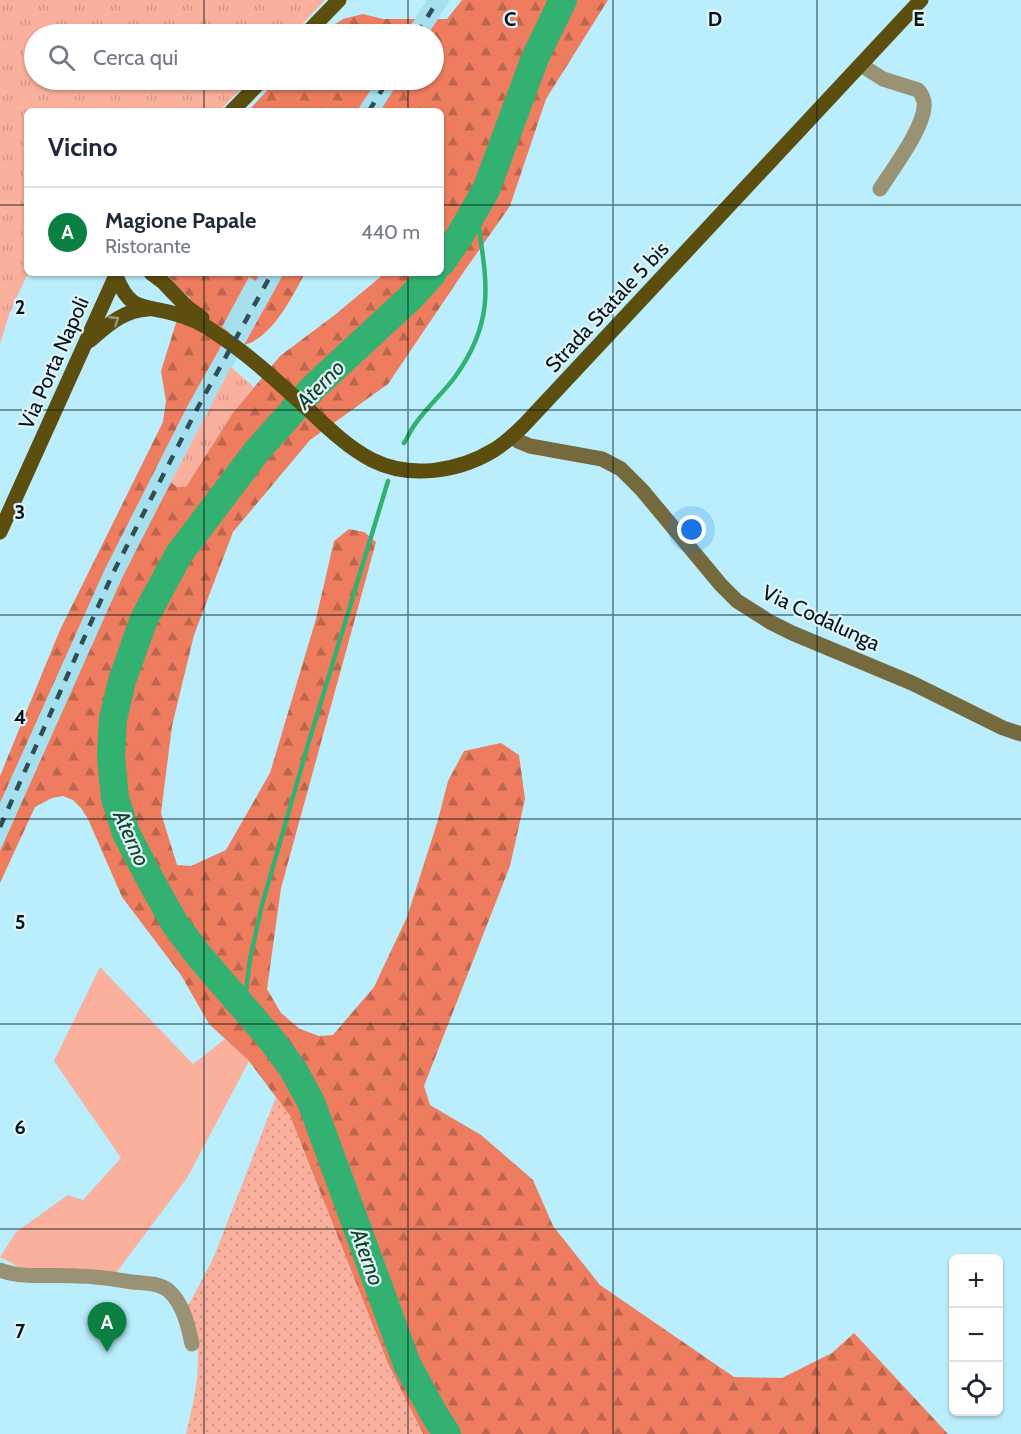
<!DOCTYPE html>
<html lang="it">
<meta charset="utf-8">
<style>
:root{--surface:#fff;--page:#f6f6f7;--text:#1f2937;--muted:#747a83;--line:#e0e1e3;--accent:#0b8043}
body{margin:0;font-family:Cabin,sans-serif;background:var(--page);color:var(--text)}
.controls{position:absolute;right:18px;bottom:18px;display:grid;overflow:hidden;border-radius:9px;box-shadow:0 2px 4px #0004}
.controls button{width:54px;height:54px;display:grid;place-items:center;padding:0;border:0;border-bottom:2px solid var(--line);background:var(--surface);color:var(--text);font:30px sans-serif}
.you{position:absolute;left:692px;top:530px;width:21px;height:21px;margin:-15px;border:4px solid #fff;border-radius:50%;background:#1a73e8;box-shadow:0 0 0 9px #1a73e833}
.badge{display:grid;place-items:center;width:39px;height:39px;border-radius:50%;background:var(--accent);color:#fff;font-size:20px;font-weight:700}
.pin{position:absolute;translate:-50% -50px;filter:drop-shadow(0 2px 3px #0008)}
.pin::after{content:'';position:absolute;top:32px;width:21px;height:18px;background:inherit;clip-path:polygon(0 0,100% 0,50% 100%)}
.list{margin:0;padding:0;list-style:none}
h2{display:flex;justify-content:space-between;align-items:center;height:78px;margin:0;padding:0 24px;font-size:26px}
h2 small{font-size:20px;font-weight:400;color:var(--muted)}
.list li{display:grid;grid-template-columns:39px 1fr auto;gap:18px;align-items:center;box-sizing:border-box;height:90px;padding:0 24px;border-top:2px solid var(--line)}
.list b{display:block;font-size:22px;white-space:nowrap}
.list p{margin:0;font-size:20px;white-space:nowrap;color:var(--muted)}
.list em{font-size:20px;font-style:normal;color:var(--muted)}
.icon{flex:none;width:33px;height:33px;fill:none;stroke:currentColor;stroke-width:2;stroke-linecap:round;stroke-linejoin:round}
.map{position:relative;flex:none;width:1021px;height:1434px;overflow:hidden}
.search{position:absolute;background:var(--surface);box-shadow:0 2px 4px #0004;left:24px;top:24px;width:420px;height:66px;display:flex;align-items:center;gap:15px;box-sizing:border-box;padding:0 21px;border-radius:33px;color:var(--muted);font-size:22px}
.panel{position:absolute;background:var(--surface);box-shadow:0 2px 4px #0004;left:24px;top:108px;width:420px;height:168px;border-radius:9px}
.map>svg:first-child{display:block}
</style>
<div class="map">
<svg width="1021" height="1434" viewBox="0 0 1021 1434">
<defs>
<pattern id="grass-tufts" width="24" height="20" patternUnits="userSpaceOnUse" patternTransform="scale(1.5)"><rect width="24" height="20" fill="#fab09c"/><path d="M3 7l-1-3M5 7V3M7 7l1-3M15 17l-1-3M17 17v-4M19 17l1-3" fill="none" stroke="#d49786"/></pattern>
<pattern id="forest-firs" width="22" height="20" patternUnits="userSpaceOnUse" patternTransform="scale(1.5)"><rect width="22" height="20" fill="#ed7d5e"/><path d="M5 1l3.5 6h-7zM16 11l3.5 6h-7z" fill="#be654d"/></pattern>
<pattern id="garden-dots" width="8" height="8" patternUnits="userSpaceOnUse" patternTransform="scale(1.5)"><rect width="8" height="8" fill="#fab09c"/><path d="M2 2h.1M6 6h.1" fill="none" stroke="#d49786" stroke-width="1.8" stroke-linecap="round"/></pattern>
</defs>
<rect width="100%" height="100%" fill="#baeefc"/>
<path fill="#a6dfee" d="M 427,0 L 450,0 L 428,34 L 405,34 Z
M 377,80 L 400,80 L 380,111 L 357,111 Z
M 260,273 L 284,273 L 206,414 L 122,578 L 0,851 L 0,803 L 105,569 L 188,405 L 228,332 L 222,327 L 249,277 L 256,280 Z"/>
<path fill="url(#grass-tufts)" d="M 0,0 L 325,0 L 293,34 L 34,34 L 34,80 L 250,80 L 219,111 L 27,111 L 27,273 L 28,273 L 10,312 L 0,344 Z
M 231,367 L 254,387 L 232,414 L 186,487 L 177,487 L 171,482 Z"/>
<path fill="url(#forest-firs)" d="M 462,0 L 608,0 L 546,99 L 510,206 L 465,270 L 388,384 L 310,440 L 233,532 L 194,635 L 172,726 L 161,813 L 177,865 L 191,866 L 226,850 L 270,773 L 316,619 L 334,541 L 349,529 L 364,532 L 376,542 L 281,888 L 267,989 L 281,1013 L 300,1029 L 319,1036 L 333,1035 L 374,987 L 407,917 L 438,820 L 448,781 L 464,751 L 501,743 L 519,755 L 525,799 L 510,866 L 424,1086 L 430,1105 L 481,1135 L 533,1180 L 553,1226 L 600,1285 L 734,1377 L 782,1378 L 832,1353 L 854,1333 L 948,1434 L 423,1434 L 388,1364 L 290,1116 L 249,1061 L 209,1024 L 181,975 L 122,897 L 88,819 L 81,808 L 73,800 L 63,796 L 52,798 L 35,807 L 0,883 L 0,851 L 122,578 L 171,482 L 177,487 L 186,487 L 232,414 L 280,356 L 336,314 L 385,273 L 441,273 L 441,111 L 380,111 L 400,80 L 434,80 L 434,34 L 428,34 L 438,19 L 447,19 Z
M 363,14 L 383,19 L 415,19 L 405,34 L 319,34 L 343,19 Z
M 277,80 L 377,80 L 357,111 L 248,111 Z
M 166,273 L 260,273 L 256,281 L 249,277 L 222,327 L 229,332 L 188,405 L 105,569 L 0,803 L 0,776 L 60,630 L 163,422 L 166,401 L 161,371 L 176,323 L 190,298 L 177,286 Z
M 284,273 L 305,273 C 292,297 273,337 244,345 Z"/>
<path fill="url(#garden-dots)" d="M 276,1097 L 290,1116 L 388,1364 L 423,1434 L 186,1434 C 193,1404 201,1373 197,1342 C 196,1330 191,1318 188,1306 L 213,1259 Z"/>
<path fill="#fab09c" d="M 100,967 L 193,1064 L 225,1039 L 249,1061 L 187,1178 L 116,1273 L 21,1268 L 0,1257 L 16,1232 L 68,1195 L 83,1200 L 121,1158 L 54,1061 Z"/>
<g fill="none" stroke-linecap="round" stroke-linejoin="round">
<path stroke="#32b171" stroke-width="4.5" d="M 404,443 C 408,437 411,429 416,423 C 427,407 443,393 455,377 C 499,316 485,276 476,208
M 244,1007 L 250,959 L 262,905 L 307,748 L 388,481"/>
<path stroke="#32b171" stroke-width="28" d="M 441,263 L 459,237 L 486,190 L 535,58 L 563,0
M 433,273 L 411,297 L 314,387 L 257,451 L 179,554 L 144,619 L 122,681 L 113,719 L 111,757 L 115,798 L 126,833 L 150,879 L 175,924 L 200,957 L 270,1038 L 293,1069 L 311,1102 L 407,1364 L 434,1414 L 447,1434"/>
<path stroke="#999274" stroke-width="15" d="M 861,65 L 883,79 L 918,90 C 921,93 923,97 924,102 C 927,124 892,170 880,189
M 0,1270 C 24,1279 52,1274 77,1276 C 96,1276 114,1279 132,1282 C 144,1283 158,1283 168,1290 C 183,1303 188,1325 192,1344"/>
<path stroke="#756a3e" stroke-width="15" d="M 513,436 L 518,441 L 530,446 L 602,459 L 621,469 L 642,490 L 721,585 L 737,601 L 770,622 L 792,633 L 912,683 L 1003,728 L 1021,734"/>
<path stroke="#5b4e0f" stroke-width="15" d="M 306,34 L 339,0
M 232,111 L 262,80
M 151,273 L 163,282 L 187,307 L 202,318
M 116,276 C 130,311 141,305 172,313 C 188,317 204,324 217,334 C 251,356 281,385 311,412 C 330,430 349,448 372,460 C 410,479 458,472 494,450 C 506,443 516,433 525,424 L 921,0
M 89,341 C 107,326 123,310 148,309
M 0,532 L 117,273"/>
<path stroke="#304e56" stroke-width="4.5" stroke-dasharray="10 10" stroke-linecap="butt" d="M 417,34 L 438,0
M 369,111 L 388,80
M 0,827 L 113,573 L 197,409 L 272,273"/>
</g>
<defs><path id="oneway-chevron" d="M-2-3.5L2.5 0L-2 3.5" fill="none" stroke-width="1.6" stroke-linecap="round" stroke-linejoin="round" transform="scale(1.5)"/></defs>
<use stroke="#989978" href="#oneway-chevron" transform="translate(115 320) rotate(-33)"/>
<path fill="none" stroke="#00161c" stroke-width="1.5" stroke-opacity="0.55" d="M 204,0 L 204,34M 408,0 L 408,34M 613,0 L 613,1434M 817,0 L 817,1434M 204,80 L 204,111M 408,80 L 408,111M 0,205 L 27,205M 441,205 L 1021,205M 204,273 L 204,1434M 408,273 L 408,1434M 0,410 L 1021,410M 0,615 L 1021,615M 0,819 L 1021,819M 0,1024 L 1021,1024M 0,1229 L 1021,1229"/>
<g text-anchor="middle" stroke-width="4.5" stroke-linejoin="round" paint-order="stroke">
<g font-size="21" fill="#00161c" stroke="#e3f4f9">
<text transform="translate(607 307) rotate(-47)" y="7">Strada Statale 5 bis</text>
<text transform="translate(54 363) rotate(-66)" y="7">Via Porta Napoli</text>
<text transform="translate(821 618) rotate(25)" y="7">Via Codalunga</text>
</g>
<g font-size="22" font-style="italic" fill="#104228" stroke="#e3f4f9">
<text transform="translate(320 384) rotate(-46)" y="8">Aterno</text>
<text transform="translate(132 838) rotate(66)" y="8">Aterno</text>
<text transform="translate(368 1257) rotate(70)" y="8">Aterno</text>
</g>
</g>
<g font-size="20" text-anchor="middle" font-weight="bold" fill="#00161c" stroke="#e3f4f9" stroke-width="4.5" stroke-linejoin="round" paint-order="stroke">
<text x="510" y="26">C</text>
<text x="715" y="26">D</text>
<text x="919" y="26">E</text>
<text x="20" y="314">2</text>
<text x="20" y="519">3</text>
<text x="20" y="724">4</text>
<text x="20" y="929">5</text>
<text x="20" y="1134">6</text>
<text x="20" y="1338">7</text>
</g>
</svg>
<div class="controls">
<button>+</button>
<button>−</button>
<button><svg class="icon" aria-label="locate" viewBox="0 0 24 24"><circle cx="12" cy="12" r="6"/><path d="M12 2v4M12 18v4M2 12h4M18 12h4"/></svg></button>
</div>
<div class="you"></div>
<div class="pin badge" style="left:107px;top:1352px">A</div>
<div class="search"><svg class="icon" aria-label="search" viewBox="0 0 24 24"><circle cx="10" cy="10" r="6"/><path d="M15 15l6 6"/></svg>Cerca qui</div>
<section class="panel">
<h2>Vicino<small></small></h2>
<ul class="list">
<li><span class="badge">A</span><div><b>Magione Papale</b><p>Ristorante</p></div><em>440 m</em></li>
</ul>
</section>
</div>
